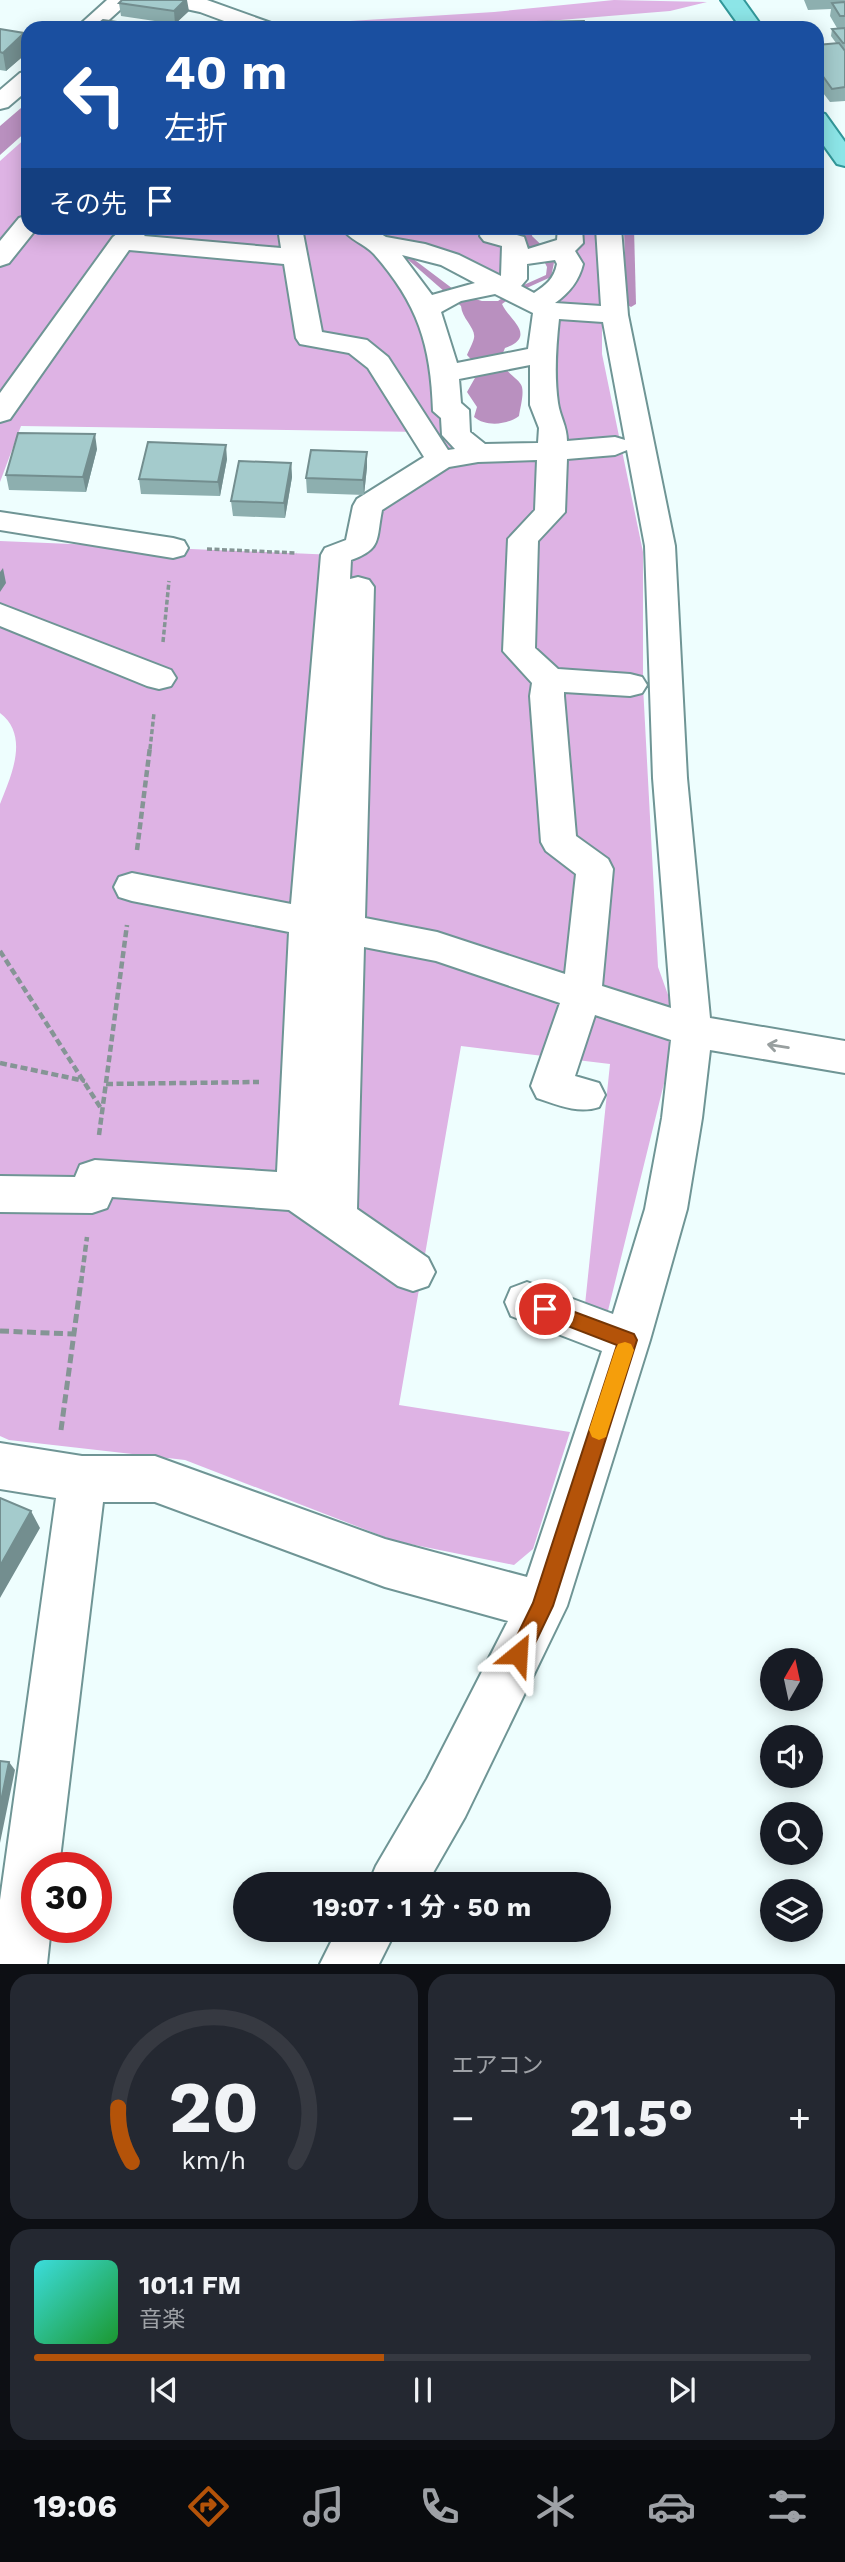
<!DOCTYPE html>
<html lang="ja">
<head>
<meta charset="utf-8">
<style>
  body { margin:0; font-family:"Work Sans","Noto Sans JP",sans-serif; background:#242831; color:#f1f3f6; height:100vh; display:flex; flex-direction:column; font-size:26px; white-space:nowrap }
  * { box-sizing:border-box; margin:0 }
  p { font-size:23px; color:#9ea1a6 }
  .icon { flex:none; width:38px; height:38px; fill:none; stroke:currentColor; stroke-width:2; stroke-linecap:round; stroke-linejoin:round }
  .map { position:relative; height:1964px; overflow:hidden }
  .drawer { display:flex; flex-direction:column; gap:10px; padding:10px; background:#0d0f14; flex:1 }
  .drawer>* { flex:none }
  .banner { position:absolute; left:21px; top:21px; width:803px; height:214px; border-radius:21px; box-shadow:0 4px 18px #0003; background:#1a4fa0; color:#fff; overflow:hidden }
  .needle { width:46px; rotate:9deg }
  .controls { position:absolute; left:760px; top:1648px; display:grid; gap:14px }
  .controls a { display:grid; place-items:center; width:63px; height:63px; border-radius:50%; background:#171b24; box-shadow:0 4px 18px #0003; font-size:35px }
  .speed { position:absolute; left:21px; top:1852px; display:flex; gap:14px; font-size:35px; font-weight:700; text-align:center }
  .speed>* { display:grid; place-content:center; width:91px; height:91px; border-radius:50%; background:#171b24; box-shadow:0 4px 18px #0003; line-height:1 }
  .speed .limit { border:10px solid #d22; background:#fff; color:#111 }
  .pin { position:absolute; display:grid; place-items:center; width:60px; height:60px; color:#fff; margin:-30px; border:4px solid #fff; border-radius:50%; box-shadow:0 2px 7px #0007 }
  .me { position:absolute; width:77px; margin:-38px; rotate:27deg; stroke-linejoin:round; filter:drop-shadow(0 0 5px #0008) }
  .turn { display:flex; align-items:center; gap:24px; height:147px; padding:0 28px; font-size:32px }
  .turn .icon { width:91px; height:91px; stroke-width:2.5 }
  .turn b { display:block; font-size:49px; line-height:60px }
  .then { display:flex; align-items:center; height:66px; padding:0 28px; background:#0003; gap:14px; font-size:26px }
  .big { font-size:52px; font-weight:700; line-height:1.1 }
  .drawer .tile { flex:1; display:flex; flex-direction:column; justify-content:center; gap:10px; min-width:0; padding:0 24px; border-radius:21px; background:#242831 }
  .drawer .dial { align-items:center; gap:0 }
  .dial svg { height:182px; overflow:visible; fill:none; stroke:#363941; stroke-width:7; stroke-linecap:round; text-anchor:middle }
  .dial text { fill:#f1f3f6; stroke:none }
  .song { display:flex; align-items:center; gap:21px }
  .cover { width:84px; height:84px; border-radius:10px; background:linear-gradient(135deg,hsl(180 70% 55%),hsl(130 70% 35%)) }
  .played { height:7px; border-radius:4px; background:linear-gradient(90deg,#b45309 45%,#363941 45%) }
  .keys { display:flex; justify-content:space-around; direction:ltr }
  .heat { display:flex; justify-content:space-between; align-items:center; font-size:38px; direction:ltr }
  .drawer .tiles { flex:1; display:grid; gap:10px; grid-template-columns:1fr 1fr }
  .tile:last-child { grid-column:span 2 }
  .trip { position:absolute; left:233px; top:1872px; width:378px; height:70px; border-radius:35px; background:#171b24; box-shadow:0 4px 18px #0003; font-weight:700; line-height:70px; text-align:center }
  .menu { display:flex; height:112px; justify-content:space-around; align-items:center; background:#090b0e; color:#9ea1a6 }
  .menu .icon { width:49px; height:49px }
  .menu .selected { color:#b45309 }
  .menu b { font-size:32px; color:#f1f3f6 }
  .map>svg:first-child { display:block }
  .forest { fill:#deb3e4 }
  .water { fill:#b990bf }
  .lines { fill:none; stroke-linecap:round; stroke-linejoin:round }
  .stream { fill:#b990bf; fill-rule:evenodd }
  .minor-casing { stroke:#6f9595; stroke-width:4 }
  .major-casing { stroke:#32989a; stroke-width:4 }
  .path-far2 { stroke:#859595; stroke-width:3.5; stroke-dasharray:5 2.5; stroke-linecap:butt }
  .path-far1 { stroke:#859595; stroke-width:4.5; stroke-dasharray:7 3.5; stroke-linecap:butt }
  .path { stroke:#859595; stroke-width:5; stroke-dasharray:9 4.5; stroke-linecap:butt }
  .minor { fill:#fff; fill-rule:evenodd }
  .major { fill:#8ce5e7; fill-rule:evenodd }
  .wall { fill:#8dafaf }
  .shaded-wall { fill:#738e8f }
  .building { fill:#a4cbcc; stroke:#738e8f; stroke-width:2 }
  .oneway { stroke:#989f9f }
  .route { fill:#b45309; stroke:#753606; stroke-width:2 }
  .slow { fill:#f59e0b }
</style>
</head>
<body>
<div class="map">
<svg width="845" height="1964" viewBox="0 0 845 1964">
  <rect width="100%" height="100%" fill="#eefefe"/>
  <path class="forest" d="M614,0L707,2L670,11L499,25V28H292L286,25L494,12Z
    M28,136V228H494V236L515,242L514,279L496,283L380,244L414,289L448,410L479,453L553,451L547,310L564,284L572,236L570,228H596L602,303V354L643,552V686L658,967L672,1006L669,1063L603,1331L583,1324L610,1064L461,1046L399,1405L570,1432L533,1549L514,1565L395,1541L185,1460L9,1440L0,1436V804C11,776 30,736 0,713V541L336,555L360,546L368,506L440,460L422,432L21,426L0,482V161Z"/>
  <path class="water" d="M28,102V130L0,155V126Z
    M508,228H533L532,236L555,258L551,277L520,291L502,304C509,320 538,336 505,348L500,360C505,373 520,379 522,387C524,395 520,408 519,416C507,425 486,427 474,417L477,407L467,392L480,369L467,355C469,350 473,343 474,338C476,328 462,319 461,306L406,258H412L461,295L482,301H498L517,288L546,275L547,267L542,257L528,246L526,239L509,230Z"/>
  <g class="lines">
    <path class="stream" d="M624,228H634L636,304L631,307L626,304Z"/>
    <g class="minor-casing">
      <path id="minor" d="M107,0H131L100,28H76Z
        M159,0H207L271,23L274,28H243L200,12L163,4Z
        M28,71V90L8,107L0,109V90L20,73Z
        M28,215V228H37L9,263L0,266V241L19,218Z
        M124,228H151L144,236L281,248L278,228H302L322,332L367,340L388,357L448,450L455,449L442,435L441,418L433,411C431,345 418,304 374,254C365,244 348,239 342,228H371L386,237L425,244L459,255L501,276L502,246L484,241L480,236L482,228H506V232L524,237L528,249L557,240L558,228H582L583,243L575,251L583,264C579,281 569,293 555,303L601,306L596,228H621L628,315L675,546L687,778L710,1018L845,1041V1073L710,1050L702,1118L687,1209L650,1340L567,1606L465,1817L426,1885H368L376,1866L427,1779L508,1621L385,1587L155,1502H103L59,1867H37V1927H51L47,1964H0V1900L56,1498L0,1489V1443L82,1456H155L385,1539L527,1577L602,1351L511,1316L505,1302L511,1288L527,1282L613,1314L645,1209L662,1118L671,1040L595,1015L575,1076L599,1083L605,1095L599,1107C578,1114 558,1105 537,1098L531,1086L560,1003L436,961L364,947L357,1209L428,1258L435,1272L428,1286L413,1291L398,1286L289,1210L112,1197L107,1208L92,1213L0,1212V1176L75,1177L80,1165L95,1160L277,1172L289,932L132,901L119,897L114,887L119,877L132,873L291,904L321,555L325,548L346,540L353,506L357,499L424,457L368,368L349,353L300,344L296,338L284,264L129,250L10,419L0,422V393L113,237ZM402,255L441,265L475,283L432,295ZM555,260L557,264C554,279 546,285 534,293L521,286L527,279V264ZM495,294L533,313L528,349L457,363L441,312L461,301ZM559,319L603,322L625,440L615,437L567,441C567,426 560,417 558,403C554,375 556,347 559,319ZM530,365V405L539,428L538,443L485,444L470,432L469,410L461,403L459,379ZM627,450L645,546L653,778L671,1008L602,986L613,869L608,859L576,836L564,696V692L630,696L642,693L647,685L642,677L630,674L558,669L535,648L538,541L565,512L567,459L615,455ZM537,460L535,510L508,539L503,651L532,683L530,696L541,842L546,851L576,874L565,974L437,932L365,918L374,587L369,580L358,577L350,579L351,560C382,549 376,540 382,510L449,467L478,462Z
        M0,512L173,538L184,541L188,548L184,555L173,558L0,530Z
        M0,604L171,670L176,678L171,686L159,689L147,686L0,626Z
        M337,1930H396L379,1964H320Z"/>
    </g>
    <g class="major-casing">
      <path id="major" d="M721,0H743L763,28H741Z
        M817,112L825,114L845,142V166L837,164L817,136Z"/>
    </g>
    <path class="path-far2" d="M207,549L297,553
      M163,642L169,581
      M150,749L154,713"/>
    <path class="path-far1" d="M137,850L150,747
      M0,951L102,1110
      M0,1063L85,1081
      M106,1084L259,1082
      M99,1135L127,925
      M81,1283L87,1237"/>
    <path class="path" d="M0,1331L74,1334
      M61,1430L81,1281"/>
    <use href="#minor" class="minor"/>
    <use href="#major" class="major"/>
  </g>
  <path class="wall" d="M804,0H845V101L830,102L817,85V45L836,43L831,36L832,29L837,28L830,16L831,9L808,10Z
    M119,3L189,11L175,24L121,16Z
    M0,29L28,52L6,71L0,70Z
    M97,449L86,492L9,490L6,475Z
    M367,452V467L364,495L307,493L306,478Z
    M227,459L220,496L141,494L139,479Z
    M291,463L292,477L285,518L233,516L231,501Z"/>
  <path class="shaded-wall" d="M185,0H187L189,11L175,24L174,11Z
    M24,33L28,52L6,71L3,53Z
    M95,434L97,449L86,492L83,477Z
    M226,445L227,459L220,496L218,482Z
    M367,452V467L364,495L363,480Z
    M291,463L292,477L285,518L284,503Z
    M3,568L6,583L0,592V572Z
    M31,1511L40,1528L0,1598V1566Z
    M9,1762L15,1770L0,1843V1806Z"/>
  <path class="building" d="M122,0H185L174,11L119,3Z
    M845,2V16H840L832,3Z
    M103,20L124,23L119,28H93Z
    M584,21L586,28H538L537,22Z
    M845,28V43H843L832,29Z
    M0,29L24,33L3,53L0,52Z
    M839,43L845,51V87L832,89L817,68V45Z
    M18,433L95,434L83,477L6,475Z
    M148,442L226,445L218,482L139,479Z
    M311,450L367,452L363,480L306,478Z
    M239,461L291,463L284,503L231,501Z
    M0,1498L31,1511L0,1566Z
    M0,1761L9,1762L0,1806Z"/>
  <defs><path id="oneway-shaft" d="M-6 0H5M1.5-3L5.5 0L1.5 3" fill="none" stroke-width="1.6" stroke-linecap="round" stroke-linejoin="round" transform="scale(1.75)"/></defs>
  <use class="oneway" href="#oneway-shaft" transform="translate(778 1046) rotate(-171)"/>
  <path class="route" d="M545,1301L634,1334L637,1340L553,1606L526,1662L518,1665L511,1662L508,1654L533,1603L617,1345L539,1315L536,1309L539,1303Z"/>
  <path class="slow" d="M625,1342L631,1344L634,1350L608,1430L606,1437L599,1440L592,1437L589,1430L615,1350L618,1344Z"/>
</svg>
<div class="controls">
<a><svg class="needle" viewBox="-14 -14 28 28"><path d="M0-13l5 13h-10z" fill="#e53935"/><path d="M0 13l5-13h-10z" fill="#9ea1a6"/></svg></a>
<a><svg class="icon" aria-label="sound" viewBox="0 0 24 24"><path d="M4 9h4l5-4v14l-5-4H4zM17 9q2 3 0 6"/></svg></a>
<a><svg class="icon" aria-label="search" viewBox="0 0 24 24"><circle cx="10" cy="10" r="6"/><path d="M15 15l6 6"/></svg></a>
<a><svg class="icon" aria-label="layers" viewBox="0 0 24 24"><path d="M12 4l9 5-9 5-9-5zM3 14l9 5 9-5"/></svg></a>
</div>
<div class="speed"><div class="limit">30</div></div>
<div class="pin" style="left:545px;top:1309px;background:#d93025"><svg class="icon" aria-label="arrive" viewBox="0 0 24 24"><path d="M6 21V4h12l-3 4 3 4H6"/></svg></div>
<svg class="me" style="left:518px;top:1654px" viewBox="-20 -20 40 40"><path d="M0-17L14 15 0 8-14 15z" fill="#b45309" stroke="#fff" stroke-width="4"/></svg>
<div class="trip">19:07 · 1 分 · 50 m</div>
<div class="banner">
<div class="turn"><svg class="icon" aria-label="left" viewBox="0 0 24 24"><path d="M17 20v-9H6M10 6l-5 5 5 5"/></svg><div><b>40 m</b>左折</div></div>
<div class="then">その先<svg class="icon" aria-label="arrive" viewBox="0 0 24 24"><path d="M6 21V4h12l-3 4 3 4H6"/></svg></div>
</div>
</div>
<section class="drawer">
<div class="tiles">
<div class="tile dial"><svg viewBox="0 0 100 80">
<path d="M14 69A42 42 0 1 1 86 69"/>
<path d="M14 69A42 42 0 0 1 8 45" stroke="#b45309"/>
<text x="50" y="56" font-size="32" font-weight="700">20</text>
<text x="50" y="72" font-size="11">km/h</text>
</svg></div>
<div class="tile"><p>エアコン</p>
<div class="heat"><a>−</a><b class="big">21.5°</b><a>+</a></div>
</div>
<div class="tile">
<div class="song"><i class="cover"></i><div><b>101.1 FM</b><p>音楽</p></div></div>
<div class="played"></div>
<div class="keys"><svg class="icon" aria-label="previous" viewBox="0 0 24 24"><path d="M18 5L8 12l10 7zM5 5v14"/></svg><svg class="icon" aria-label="pause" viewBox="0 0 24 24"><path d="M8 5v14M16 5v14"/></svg><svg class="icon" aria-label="next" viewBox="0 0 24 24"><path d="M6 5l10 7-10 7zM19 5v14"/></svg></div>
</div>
</div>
</section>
<nav class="menu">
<b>19:06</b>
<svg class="icon selected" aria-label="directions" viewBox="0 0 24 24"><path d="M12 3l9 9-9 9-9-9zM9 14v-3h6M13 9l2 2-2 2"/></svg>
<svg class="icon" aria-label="music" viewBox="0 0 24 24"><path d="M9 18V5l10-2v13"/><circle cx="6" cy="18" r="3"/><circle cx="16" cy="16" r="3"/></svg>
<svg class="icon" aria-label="phone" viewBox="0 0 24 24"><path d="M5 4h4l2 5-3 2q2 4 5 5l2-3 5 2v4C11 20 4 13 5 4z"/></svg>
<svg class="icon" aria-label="climate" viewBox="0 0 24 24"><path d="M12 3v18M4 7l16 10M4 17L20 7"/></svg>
<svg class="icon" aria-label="car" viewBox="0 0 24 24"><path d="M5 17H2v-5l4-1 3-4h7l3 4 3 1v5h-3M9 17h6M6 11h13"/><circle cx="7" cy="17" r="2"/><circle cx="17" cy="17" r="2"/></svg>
<svg class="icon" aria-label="filters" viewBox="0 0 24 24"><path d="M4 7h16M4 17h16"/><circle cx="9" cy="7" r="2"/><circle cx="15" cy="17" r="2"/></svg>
</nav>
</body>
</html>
